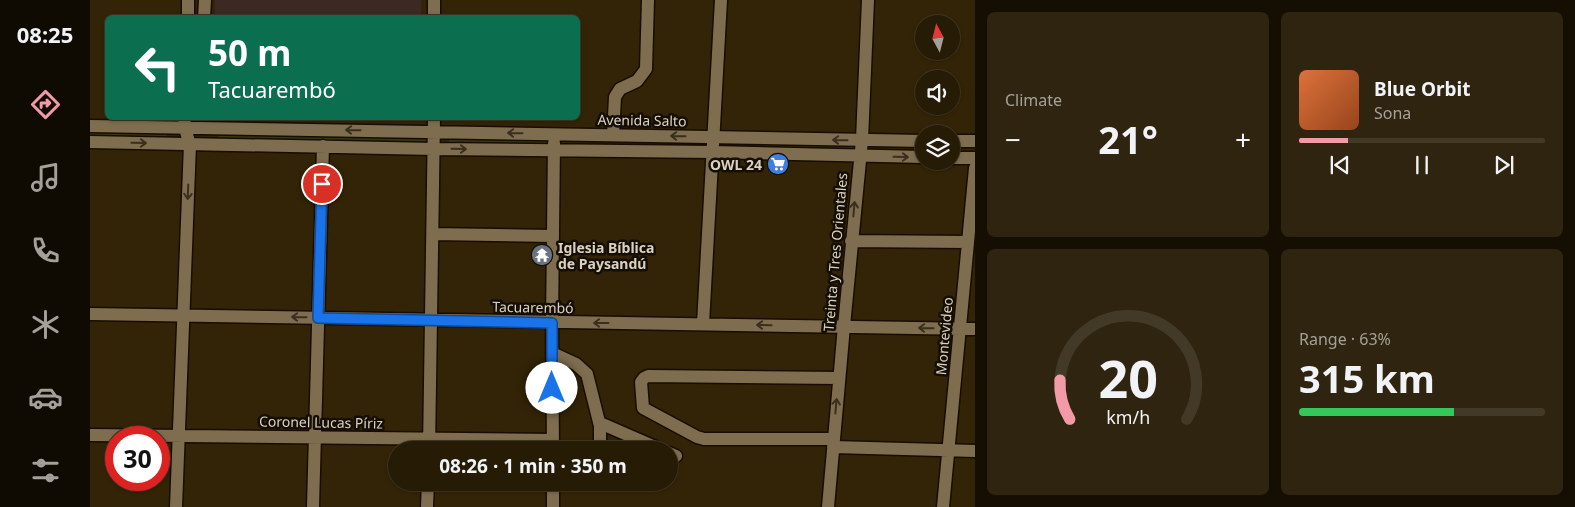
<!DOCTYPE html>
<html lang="en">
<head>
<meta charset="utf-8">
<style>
  body { margin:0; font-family:"Noto Sans",sans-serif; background:#2e240f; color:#f1f3f6; height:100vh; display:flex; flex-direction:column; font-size:19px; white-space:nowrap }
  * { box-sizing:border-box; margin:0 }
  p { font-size:16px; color:#a4a19a }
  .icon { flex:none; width:28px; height:28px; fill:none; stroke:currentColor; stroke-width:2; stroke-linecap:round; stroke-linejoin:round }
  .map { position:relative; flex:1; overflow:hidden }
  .sheet { display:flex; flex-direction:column; gap:12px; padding:12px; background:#150f03; width:600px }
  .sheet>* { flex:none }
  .guide { position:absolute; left:15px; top:15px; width:475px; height:105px; border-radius:8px; box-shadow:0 1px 4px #0004,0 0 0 1px #423927; background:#0b6e4f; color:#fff; overflow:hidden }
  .needle { width:32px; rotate:353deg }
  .buttons { position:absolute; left:825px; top:15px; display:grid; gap:10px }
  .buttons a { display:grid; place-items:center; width:45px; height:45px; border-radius:50%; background:#261b05; box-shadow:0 1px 4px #0004,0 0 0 1px #423927; font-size:25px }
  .speed { position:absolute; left:15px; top:426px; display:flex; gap:10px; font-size:25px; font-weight:700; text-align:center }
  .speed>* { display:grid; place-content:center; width:65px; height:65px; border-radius:50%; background:#261b05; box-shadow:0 1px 4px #0004,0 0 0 1px #423927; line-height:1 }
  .speed .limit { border:8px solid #d22; background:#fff; color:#111 }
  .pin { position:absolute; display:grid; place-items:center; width:42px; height:42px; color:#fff; margin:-21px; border:2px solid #fff; border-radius:50%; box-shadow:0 1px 5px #0007 }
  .me { position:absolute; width:55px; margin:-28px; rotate:0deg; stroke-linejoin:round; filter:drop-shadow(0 0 4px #0008) }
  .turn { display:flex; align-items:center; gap:18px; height:105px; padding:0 20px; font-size:22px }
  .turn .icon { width:65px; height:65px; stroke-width:2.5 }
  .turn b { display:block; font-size:35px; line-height:42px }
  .big { font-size:38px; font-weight:700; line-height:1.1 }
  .sheet .card { flex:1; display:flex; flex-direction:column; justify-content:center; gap:8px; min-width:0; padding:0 18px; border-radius:8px; background:#2e240f }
  .sheet .dial { align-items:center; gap:0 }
  .dial svg { height:130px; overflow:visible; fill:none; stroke:#423927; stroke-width:7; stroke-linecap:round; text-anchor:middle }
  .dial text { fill:#f1f3f6; stroke:none }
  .song { display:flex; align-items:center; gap:15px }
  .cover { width:60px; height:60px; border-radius:8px; background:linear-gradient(135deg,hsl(20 70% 55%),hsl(20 70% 35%)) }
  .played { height:5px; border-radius:2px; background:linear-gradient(90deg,#f39aa8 20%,#423927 20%) }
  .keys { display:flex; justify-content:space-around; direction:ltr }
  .heat { display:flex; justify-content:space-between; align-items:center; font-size:28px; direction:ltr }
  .charge { height:8px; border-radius:4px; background:linear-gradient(90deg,#34c759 63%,#423927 0) }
  .sheet .tiles { flex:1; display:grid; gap:12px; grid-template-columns:repeat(2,1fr) }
  .trip { position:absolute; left:298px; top:441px; width:290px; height:50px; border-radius:25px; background:#261b05; box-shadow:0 1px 4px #0004,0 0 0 1px #423927; font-weight:700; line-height:50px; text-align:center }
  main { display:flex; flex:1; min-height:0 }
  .dock { display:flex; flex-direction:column; width:90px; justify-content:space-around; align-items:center; background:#0f0b02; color:#a4a19a }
  .dock .icon { width:35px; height:35px }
  .dock .current { color:#f39aa8 }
  .dock b { font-size:22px; color:#f1f3f6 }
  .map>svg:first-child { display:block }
  .industrial { fill:#3c2924 }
  .green { fill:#333a10 }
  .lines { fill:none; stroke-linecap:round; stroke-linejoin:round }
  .minor-casing { stroke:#180d00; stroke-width:15 }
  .minor { stroke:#7e6d4f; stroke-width:12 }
  .oneway { stroke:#3a2f1e }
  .route-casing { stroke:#114b97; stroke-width:12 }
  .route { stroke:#1a73e8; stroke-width:9 }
  .labels { text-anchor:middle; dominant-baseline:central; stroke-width:5; stroke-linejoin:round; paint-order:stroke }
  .street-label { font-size:14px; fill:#dbd1c1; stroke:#150e04 }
  .poi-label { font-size:14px; font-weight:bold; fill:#dbd1c1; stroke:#150e04; text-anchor:end }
</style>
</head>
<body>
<main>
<nav class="dock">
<b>08:25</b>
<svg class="icon current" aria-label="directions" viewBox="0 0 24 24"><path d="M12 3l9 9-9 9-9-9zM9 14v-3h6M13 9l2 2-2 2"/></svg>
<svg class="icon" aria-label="music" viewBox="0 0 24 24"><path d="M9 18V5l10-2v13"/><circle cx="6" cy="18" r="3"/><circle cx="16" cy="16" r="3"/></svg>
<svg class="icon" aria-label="phone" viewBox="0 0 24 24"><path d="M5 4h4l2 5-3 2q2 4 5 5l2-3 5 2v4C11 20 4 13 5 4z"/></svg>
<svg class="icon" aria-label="climate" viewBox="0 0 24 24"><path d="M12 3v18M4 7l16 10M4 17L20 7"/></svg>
<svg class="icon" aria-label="car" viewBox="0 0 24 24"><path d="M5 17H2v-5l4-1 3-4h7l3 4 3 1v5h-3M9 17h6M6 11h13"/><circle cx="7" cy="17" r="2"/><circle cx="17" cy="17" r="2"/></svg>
<svg class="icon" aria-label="filters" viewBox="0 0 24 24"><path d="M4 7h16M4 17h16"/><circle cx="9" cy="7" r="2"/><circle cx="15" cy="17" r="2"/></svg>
</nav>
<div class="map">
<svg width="885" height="507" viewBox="0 0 885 507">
  <rect width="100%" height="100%" fill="#332407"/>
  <path class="industrial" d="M125,0H331V17H125Z"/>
  <path class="green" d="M0,130L75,132L77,136V137L0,139Z
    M130,134L334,136L337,138V142L334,144L129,138L128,136Z
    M359,139L459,140V144L362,145L359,142Z
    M630,141L764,143V150L630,148Z"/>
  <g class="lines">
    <g class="minor-casing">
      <path id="minor" d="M344,0V18
        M98,18V0
        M114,18L115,0
        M0,126L834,141
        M523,135L525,97L530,89L547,81L556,69L558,0
        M861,141H885
        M0,142L344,149L623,152L834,157
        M861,158H885
        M343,234L463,236
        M761,241L878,242
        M0,314L885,329
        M613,324L631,0
        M462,353L486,364L497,374L510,426V450
        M510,423L572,450
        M0,435L463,440
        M744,439H614L607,437L553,408L551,382L554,378L558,376L749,378
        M743,447L885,451
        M339,450L344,118
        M463,450L462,323L464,143
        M579,453L586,456
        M463,482V507
        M86,507L100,144L94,126L95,118
        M223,507L233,146
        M337,507L338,482
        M738,507L754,326L772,140L778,0
        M853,507L885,168"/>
    </g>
    <use href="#minor" class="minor"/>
  </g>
  <defs><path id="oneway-shaft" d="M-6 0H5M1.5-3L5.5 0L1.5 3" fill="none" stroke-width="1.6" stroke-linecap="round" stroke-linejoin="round" transform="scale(1.25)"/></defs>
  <g class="oneway">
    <use href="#oneway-shaft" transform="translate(263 130) rotate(-179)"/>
    <use href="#oneway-shaft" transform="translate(425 133) rotate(-179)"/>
    <use href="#oneway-shaft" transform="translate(588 136) rotate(-179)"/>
    <use href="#oneway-shaft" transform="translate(750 140) rotate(-179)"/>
    <use href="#oneway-shaft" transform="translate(49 143) rotate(1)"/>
    <use href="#oneway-shaft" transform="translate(369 149) rotate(1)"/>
    <use href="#oneway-shaft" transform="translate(811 157) rotate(1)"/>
    <use href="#oneway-shaft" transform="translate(98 192) rotate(92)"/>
    <use href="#oneway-shaft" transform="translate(764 209) rotate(-85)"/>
    <use href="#oneway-shaft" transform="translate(209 317) rotate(-179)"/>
    <use href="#oneway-shaft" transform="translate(511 323) rotate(-180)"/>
    <use href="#oneway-shaft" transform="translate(674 325) rotate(-179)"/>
    <use href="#oneway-shaft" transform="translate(836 328) rotate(-179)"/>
    <use href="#oneway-shaft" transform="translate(746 406) rotate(-85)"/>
  </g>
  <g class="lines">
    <g class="route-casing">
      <path id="route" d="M232,184L228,318L462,323V388"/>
    </g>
    <use href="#route" class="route"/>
  </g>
  <defs>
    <g id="supermarket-disc" transform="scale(1.125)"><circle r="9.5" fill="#3f7fe0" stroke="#150e04"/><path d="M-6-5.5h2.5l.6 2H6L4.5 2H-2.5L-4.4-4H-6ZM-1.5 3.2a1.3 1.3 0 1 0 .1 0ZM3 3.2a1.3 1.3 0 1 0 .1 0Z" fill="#fff"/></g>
    <g id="temple-disc" transform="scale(1.125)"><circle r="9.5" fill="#6b7280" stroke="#150e04"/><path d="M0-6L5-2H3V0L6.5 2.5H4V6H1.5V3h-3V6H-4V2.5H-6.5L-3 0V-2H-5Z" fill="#fff"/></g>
  </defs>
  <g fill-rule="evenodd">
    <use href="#supermarket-disc" x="688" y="164"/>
    <use href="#temple-disc" x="452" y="255"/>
  </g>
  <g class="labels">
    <g class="street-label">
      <text transform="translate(552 120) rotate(1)">Avenida Salto</text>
      <text transform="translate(745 252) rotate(-85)">Treinta y Tres Orientales</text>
      <text transform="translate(443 307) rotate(1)">Tacuarembó</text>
      <text transform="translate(854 336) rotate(-85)">Montevideo</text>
      <text transform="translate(231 422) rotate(1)">Coronel Lucas Píriz</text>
    </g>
    <g class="poi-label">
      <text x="672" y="164">OWL 24</text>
      <text x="468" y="247" text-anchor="start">Iglesia Bíblica<tspan x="468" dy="16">de Paysandú</tspan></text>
    </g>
  </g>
</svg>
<div class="buttons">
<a><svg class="needle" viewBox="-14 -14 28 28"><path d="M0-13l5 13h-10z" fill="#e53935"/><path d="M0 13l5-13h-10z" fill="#a4a19a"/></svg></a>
<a><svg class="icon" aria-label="sound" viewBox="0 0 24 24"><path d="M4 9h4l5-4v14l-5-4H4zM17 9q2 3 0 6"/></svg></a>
<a><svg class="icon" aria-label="layers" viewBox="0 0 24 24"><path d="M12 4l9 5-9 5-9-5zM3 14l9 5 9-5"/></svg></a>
</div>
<div class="speed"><div class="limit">30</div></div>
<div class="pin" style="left:232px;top:184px;background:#d93025"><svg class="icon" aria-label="arrive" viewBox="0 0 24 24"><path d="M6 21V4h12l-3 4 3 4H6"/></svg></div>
<svg class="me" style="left:462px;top:388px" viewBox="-20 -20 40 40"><circle r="19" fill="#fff"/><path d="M0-13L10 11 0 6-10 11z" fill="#1a73e8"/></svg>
<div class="trip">08:26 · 1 min · 350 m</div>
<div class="guide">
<div class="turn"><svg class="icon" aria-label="left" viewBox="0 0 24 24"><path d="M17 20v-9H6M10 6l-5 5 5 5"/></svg><div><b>50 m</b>Tacuarembó</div></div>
</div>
</div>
<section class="sheet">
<div class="tiles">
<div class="card"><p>Climate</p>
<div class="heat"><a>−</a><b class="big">21°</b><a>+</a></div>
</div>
<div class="card">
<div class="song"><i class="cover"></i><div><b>Blue Orbit</b><p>Sona</p></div></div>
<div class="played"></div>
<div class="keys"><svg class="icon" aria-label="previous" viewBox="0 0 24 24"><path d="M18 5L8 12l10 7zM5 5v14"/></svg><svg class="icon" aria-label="pause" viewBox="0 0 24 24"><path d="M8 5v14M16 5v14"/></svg><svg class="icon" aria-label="next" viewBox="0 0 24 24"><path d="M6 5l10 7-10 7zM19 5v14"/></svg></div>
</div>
<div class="card dial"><svg viewBox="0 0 100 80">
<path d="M14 69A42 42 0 1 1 86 69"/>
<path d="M14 69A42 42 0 0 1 8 45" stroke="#f39aa8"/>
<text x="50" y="56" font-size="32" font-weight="700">20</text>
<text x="50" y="72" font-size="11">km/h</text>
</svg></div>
<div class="card"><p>Range · 63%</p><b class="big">315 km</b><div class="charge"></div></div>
</div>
</section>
</main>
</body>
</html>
